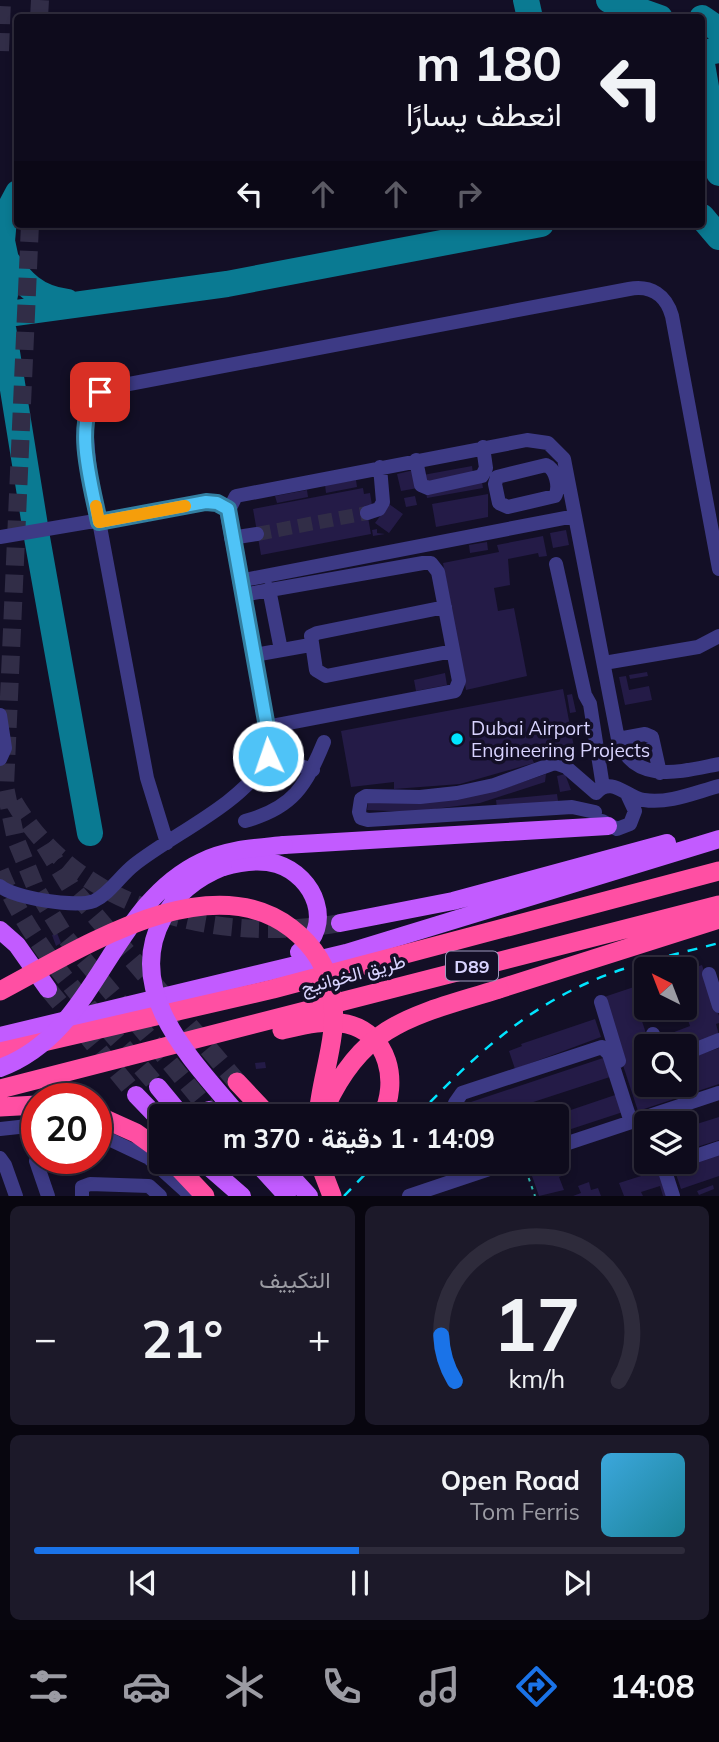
<!DOCTYPE html>
<html lang="ar">
<head>
<meta charset="utf-8">
<style>
  body { margin:0; font-family:Mulish,Vazirmatn,sans-serif; background:#1c1929; color:#f1f3f6; direction:rtl; height:100vh; display:flex; flex-direction:column; font-size:26px; white-space:nowrap }
  * { box-sizing:border-box; margin:0 }
  p { font-size:23px; color:#9b9ba3 }
  .icon { flex:none; width:38px; height:38px; fill:none; stroke:currentColor; stroke-width:2; stroke-linecap:round; stroke-linejoin:round }
  .map { position:relative; height:1196px; overflow:hidden; direction:ltr }
  .sheet { display:flex; flex-direction:column; gap:10px; padding:10px; background:#08060f; flex:1 }
  .sheet>* { flex:none }
  .hud { position:absolute; left:14px; top:14px; width:691px; height:214px; border-radius:7px; box-shadow:0 4px 10px #0003,0 0 0 2px #2e2b3b; direction:rtl; background:#0e0b1c; color:#f1f3f6; overflow:hidden }
  .needle { width:46px; rotate:318deg }
  .fabs { position:absolute; left:634px; top:957px; display:grid; gap:14px }
  .fabs a { display:grid; place-items:center; width:63px; height:63px; border-radius:7px; background:#0e0b1c; box-shadow:0 4px 10px #0003,0 0 0 2px #2e2b3b; font-size:35px }
  .speed { position:absolute; left:21px; top:1083px; display:flex; gap:14px; font-size:35px; font-weight:700; text-align:center }
  .speed>* { display:grid; place-content:center; width:91px; height:91px; border-radius:50%; background:#0e0b1c; box-shadow:0 4px 10px #0003,0 0 0 2px #2e2b3b; line-height:1 }
  .speed .limit { border:10px solid #d22; background:#fff; color:#111 }
  .pin { position:absolute; display:grid; place-items:center; width:60px; height:60px; color:#fff; margin:-30px; border-radius:14px; box-shadow:0 4px 10px #0006 }
  .me { position:absolute; width:77px; margin:-38px; rotate:357deg; stroke-linejoin:round; filter:drop-shadow(0 0 5px #0008) }
  .turn { display:flex; align-items:center; gap:24px; height:147px; padding:0 28px; font-size:32px }
  .turn .icon { width:91px; height:91px; stroke-width:2.5 }
  .turn b { display:block; font-size:49px; line-height:60px }
  .lanes { display:flex; align-items:center; height:66px; padding:0 28px; background:#0003; justify-content:center; gap:35px; direction:ltr }
  .lanes .off { opacity:.35 }
  .big { font-size:52px; font-weight:700; line-height:1.1 }
  .sheet .tile { flex:1; display:flex; flex-direction:column; justify-content:center; gap:10px; min-width:0; padding:0 24px; border-radius:10px; background:#1c1929 }
  .sheet .dial { align-items:center; gap:0 }
  .dial svg { height:182px; overflow:visible; fill:none; stroke:#2e2b3b; stroke-width:7; stroke-linecap:round; text-anchor:middle }
  .dial text { fill:#f1f3f6; stroke:none }
  .song { display:flex; align-items:center; gap:21px }
  .cover { width:84px; height:84px; border-radius:10px; background:linear-gradient(135deg,hsl(200 70% 55%),hsl(190 70% 35%)) }
  .played { height:7px; border-radius:4px; background:linear-gradient(90deg,#1a73e8 50%,#2e2b3b 50%) }
  .keys { display:flex; justify-content:space-around; direction:ltr }
  .heat { display:flex; justify-content:space-between; align-items:center; font-size:38px; direction:ltr }
  .sheet .tiles { flex:1; display:grid; gap:10px; grid-template-columns:1fr 1fr }
  .tile:last-child { grid-column:span 2 }
  .trip { position:absolute; left:149px; top:1104px; width:420px; height:70px; border-radius:7px; background:#0e0b1c; box-shadow:0 4px 10px #0003,0 0 0 2px #2e2b3b; font-weight:700; line-height:70px; text-align:center; direction:rtl }
  .tabs { display:flex; height:112px; justify-content:space-around; align-items:center; background:#06040b; color:#9b9ba3 }
  .tabs .icon { width:49px; height:49px }
  .tabs .on { color:#1a73e8 }
  .tabs b { font-size:32px; color:#f1f3f6 }
  .map>svg:first-child { display:block }
  .lines { fill:none; stroke-linecap:round; stroke-linejoin:round }
  .taxiway { stroke:#0a7a92; stroke-width:26 }
  .building { fill:#241b47 }
  .minor-tunnel { stroke:#312d47; stroke-width:14; stroke-dasharray:14 7; stroke-linecap:butt }
  .major-tunnel { stroke:#312d47; stroke-width:18; stroke-dasharray:18 9; stroke-linecap:butt }
  .highway-tunnel { stroke:#312d47; stroke-width:19; stroke-dasharray:19 10; stroke-linecap:butt }
  .path { stroke:#2fb8b0; stroke-width:2; stroke-dasharray:3.5 5; stroke-linecap:butt }
  .minor { stroke:#3d3a85; stroke-width:14 }
  .major { stroke:#c25bff; stroke-width:18 }
  .highway { stroke:#ff4fa3; stroke-width:19 }
  .rail { stroke:#00e5ff; stroke-width:2.5; stroke-dasharray:10 9; stroke-linecap:butt }
  .major-bridge { stroke:#c25bff; stroke-width:18 }
  .highway-bridge { stroke:#ff4fa3; stroke-width:19 }
  .route-casing { stroke:#337fa1; stroke-width:18 }
  .route { stroke:#4fc3f7; stroke-width:12 }
  .slow { stroke:#f59e0b; stroke-width:12 }
  .poi-dot { fill:#00e5ff; stroke:#130f26; stroke-width:2.5 }
  .labels { text-anchor:middle; dominant-baseline:central; stroke-width:7; stroke-linejoin:round; paint-order:stroke }
  .shield { fill:#130f26; stroke:#9e99be; stroke-width:2 }
  .shield-label { font-size:18px; font-weight:bold; fill:#d9d4ff }
  .poi-label { font-size:19px; fill:#d9d4ff; stroke:#130f26; text-anchor:start }
  .street-label { font-size:19px; fill:#d9d4ff; stroke:#130f26 }
</style>
</head>
<body>
<div class="map">
<svg width="719" height="1196" viewBox="0 0 719 1196">
  <rect width="100%" height="100%" fill="#130f26"/>
  <g class="lines">
    <path class="taxiway" d="M526,0L530,18
      M609,0L660,18
      M702,18L719,30
      M702,53L719,50
      M702,64L714,133L702,152
      M714,133L719,173
      M18,193L4,219L2,241L9,274L1,315L36,532L90,833
      M702,217L719,237
      M5,258C21,282 36,298 67,302
      M0,315L227,284L541,224"/>
  </g>
  <path class="building" d="M472,466L473,473L424,482L423,475Z
    M414,470L418,488L401,491L397,474Z
    M356,480L357,487L326,493L325,485Z
    M482,482L483,488L427,498L426,492Z
    M363,488L364,494L370,493L372,505L366,506L371,534L261,555L253,509Z
    M307,490L308,497L277,503L275,496Z
    M488,494V517L436,527L432,504Z
    M415,496L417,505L406,507L404,498Z
    M389,504L403,514L389,533L375,523Z
    M377,529V533L385,534L373,536L372,530Z
    M566,530L569,545L553,548L550,533Z
    M543,536L547,556L539,557L538,553L508,559L510,585L494,588L498,611L514,608L527,676L466,690L443,563L499,552L497,545Z
    M487,542L488,550L470,553L469,545Z
    M647,672L648,676L630,679L629,675Z
    M445,673L447,685L416,691L414,680Z
    M626,676L629,690L649,686L652,700L625,705L619,677Z
    M563,689L574,747L531,756L534,763L460,784L394,789V782L351,787L341,731Z
    M572,694L576,712L570,713L567,695Z
    M546,774L545,782L480,803L412,812L367,810L368,802L508,787Z
    M565,774L571,790L560,792L557,776Z
    M557,794L558,801L497,808L496,800Z
    M57,933L61,943L56,946L52,935Z
    M702,965L719,1016V1023L716,1024L719,1035L683,1046H673L669,1034L690,1026L684,1008V971Z
    M646,983V1008H678L642,1021L650,1046H646V1085H684V1060L719,1048V1084L638,1111L601,998Z
    M595,1019L601,1037L515,1069L509,1051L522,1046L521,1044Z
    M606,1057L613,1076L490,1116H462L459,1106Z
    M265,1062L266,1068L256,1069L255,1063Z
    M618,1094L623,1112L556,1134V1115Z
    M719,1117V1140L684,1151V1128Z
    M719,1153V1176L681,1189L674,1168Z
    M426,1162H467L468,1164L430,1174Z
    M564,1165L567,1174L559,1177L564,1190L539,1196L532,1176Z
    M655,1165L657,1170L660,1169L669,1196H663L660,1186L641,1192L643,1196H624L619,1183L641,1176L639,1171Z
    M589,1182L591,1190L598,1188L601,1196H573L581,1193L578,1186Z
    M713,1185L714,1189L699,1195L697,1191Z"/>
  <g class="lines">
    <path class="minor-tunnel" d="M257,534L367,513"/>
    <path class="major-tunnel" d="M39,18L40,0
      M0,51L2,0
      M30,224L5,787L16,840L37,891L66,938L209,1110
      M14,802C79,912 221,944 340,923
      M0,871C34,955 101,1019 158,1087
      M48,989L136,1095"/>
    <path class="highway-tunnel" d="M45,845L70,886L237,1082"/>
    <path class="path" d="M523,1162L535,1196"/>
    <path class="minor" d="M416,460L421,485L428,488L482,476L486,468L483,447
      M546,465C556,469 560,487 555,496L508,507L499,503L495,484L497,477Z
      M367,513L379,509L383,502L380,467
      M0,537L206,502L217,503L227,509
      M231,538L257,534
      M556,564L585,695L590,704L603,787
      M239,581L575,516
      M269,589L281,650
      M242,595L423,563H431L438,572L459,681L455,691L267,727
      M445,607L317,633L311,636L316,670L326,676L453,651
      M254,655L310,645
      M604,663L698,647L719,636
      M0,715L5,748L0,759
      M618,739L645,734L652,737L660,773
      M268,756L313,770
      M596,793C612,775 627,798 644,800C669,804 696,792 719,786
      M595,812L572,807L368,820L361,818L359,812L361,799L366,796L420,797L457,793L494,785L555,763L566,767L596,793
      M245,821C293,808 306,786 324,742
      M602,821L617,829L630,824L635,811L628,796
      M167,843L147,778L90,473L85,414L94,398L108,388L629,289C651,285 666,295 672,316L719,569
      M0,886C14,898 76,908 94,901C109,894 120,876 134,865C173,834 238,806 265,763L269,734L227,514L236,496L527,440L548,443L564,459L618,739C634,786 683,771 719,764
      M709,974L719,1006
      M601,1002L619,1061
      M653,1034L657,1046
      M684,1054L719,1040
      M459,1116L455,1103L462,1093L602,1047L609,1054L631,1122
      M0,1129L37,1125
      M96,1133L149,1158L191,1196
      M556,1147L719,1093
      M0,1158L5,1165L16,1196
      M684,1160L719,1148
      M36,1161L48,1196
      M662,1162L673,1196
      M82,1196V1187L90,1184L149,1186L160,1196
      M409,1196L510,1162"/>
    <path class="major" d="M284,845L608,826
      M223,867C240,862 260,859 277,864C315,876 335,926 299,952
      M340,923L453,901L667,843
      M0,930L17,945L48,989
      M0,1036L346,953L719,839
      M158,1087L182,1116
      M136,1095L161,1121
      M209,1110L215,1116
      M203,1162L242,1196
      M256,1162L287,1196
      M278,1162L309,1196"/>
    <path class="highway" d="M499,989L719,919
      M282,1030C303,1025 325,1019 347,1024C389,1034 399,1082 382,1116
      M0,1052L273,989L719,871
      M237,1082L269,1116
      M0,1089L719,905
      M0,1107L37,1105
      M96,1115L136,1133L161,1151
      M173,1162L205,1196
      M319,1162L332,1196"/>
    <path class="rail" d="M417,1116C466,1064 518,1014 585,984C628,964 674,955 719,943
      M344,1196L377,1162"/>
    <path class="major-bridge" d="M223,867C198,877 176,894 163,918C122,993 195,1063 239,1116
      M0,1068C98,1032 109,906 201,862C227,849 256,848 284,845"/>
    <path class="highway-bridge" d="M0,991C78,950 208,864 291,928C313,945 328,968 332,995C339,1036 321,1076 318,1116
      M326,1106C365,1021 417,1015 499,989"/>
  </g>
  <g class="lines">
    <g class="route-casing">
      <path id="route" d="M100,392C71,418 92,486 99,522L206,502L217,503L228,509L267,727L268,756"/>
    </g>
    <use href="#route" class="route"/>
    <path class="slow" d="M96,506L99,522L185,506"/>
  </g>
  <circle class="poi-dot" cx="457" cy="739" r="7"/>
  <g class="labels">
    <rect class="shield" x="446" y="951.5" width="52" height="29" rx="5"/>
    <g class="shield-label">
      <text x="472" y="966">D89</text>
    </g>
    <g class="poi-label">
      <text x="471" y="728">Dubai Airport<tspan x="471" dy="22">Engineering Projects</tspan></text>
    </g>
    <g class="street-label">
      <text transform="translate(353 974) rotate(-15)">طريق الخوانيج</text>
    </g>
  </g>
</svg>
<div class="fabs">
<a><svg class="needle" viewBox="-14 -14 28 28"><path d="M0-13l5 13h-10z" fill="#e53935"/><path d="M0 13l5-13h-10z" fill="#9b9ba3"/></svg></a>
<a><svg class="icon" aria-label="search" viewBox="0 0 24 24"><circle cx="10" cy="10" r="6"/><path d="M15 15l6 6"/></svg></a>
<a><svg class="icon" aria-label="layers" viewBox="0 0 24 24"><path d="M12 4l9 5-9 5-9-5zM3 14l9 5 9-5"/></svg></a>
</div>
<div class="speed"><div class="limit">20</div></div>
<div class="pin" style="left:100px;top:392px;background:#d93025"><svg class="icon" aria-label="arrive" viewBox="0 0 24 24"><path d="M6 21V4h12l-3 4 3 4H6"/></svg></div>
<svg class="me" style="left:268px;top:756px" viewBox="-20 -20 40 40"><circle r="17" fill="#4fc3f7" stroke="#fff" stroke-width="3"/><path d="M0-11L8 9 0 5-8 9z" fill="#fff"/></svg>
<div class="trip">14:09 · 1 دقيقة · 370 m</div>
<div class="hud">
<div class="turn"><svg class="icon" aria-label="left" viewBox="0 0 24 24"><path d="M17 20v-9H6M10 6l-5 5 5 5"/></svg><div><b>180 m</b>انعطف يسارًا</div></div>
<div class="lanes"><svg class="icon" aria-label="left" viewBox="0 0 24 24"><path d="M17 20v-9H6M10 6l-5 5 5 5"/></svg><svg class="icon off" aria-label="ahead" viewBox="0 0 24 24"><path d="M12 20V5M6 11l6-6 6 6"/></svg><svg class="icon off" aria-label="ahead" viewBox="0 0 24 24"><path d="M12 20V5M6 11l6-6 6 6"/></svg><svg class="icon off" aria-label="right" viewBox="0 0 24 24"><path d="M7 20v-9h11M14 6l5 5-5 5"/></svg></div>
</div>
</div>
<section class="sheet">
<div class="tiles">
<div class="tile dial"><svg viewBox="0 0 100 80">
<path d="M14 69A42 42 0 1 1 86 69"/>
<path d="M14 69A42 42 0 0 1 8 49" stroke="#1a73e8"/>
<text x="50" y="56" font-size="32" font-weight="700">17</text>
<text x="50" y="72" font-size="11">km/h</text>
</svg></div>
<div class="tile"><p>التكييف</p>
<div class="heat"><a>−</a><b class="big">21°</b><a>+</a></div>
</div>
<div class="tile">
<div class="song"><i class="cover"></i><div><b>Open Road</b><p>Tom Ferris</p></div></div>
<div class="played"></div>
<div class="keys"><svg class="icon" aria-label="previous" viewBox="0 0 24 24"><path d="M18 5L8 12l10 7zM5 5v14"/></svg><svg class="icon" aria-label="pause" viewBox="0 0 24 24"><path d="M8 5v14M16 5v14"/></svg><svg class="icon" aria-label="next" viewBox="0 0 24 24"><path d="M6 5l10 7-10 7zM19 5v14"/></svg></div>
</div>
</div>
</section>
<nav class="tabs">
<b>14:08</b>
<svg class="icon on" aria-label="directions" viewBox="0 0 24 24"><path d="M12 3l9 9-9 9-9-9zM9 14v-3h6M13 9l2 2-2 2"/></svg>
<svg class="icon" aria-label="music" viewBox="0 0 24 24"><path d="M9 18V5l10-2v13"/><circle cx="6" cy="18" r="3"/><circle cx="16" cy="16" r="3"/></svg>
<svg class="icon" aria-label="phone" viewBox="0 0 24 24"><path d="M5 4h4l2 5-3 2q2 4 5 5l2-3 5 2v4C11 20 4 13 5 4z"/></svg>
<svg class="icon" aria-label="climate" viewBox="0 0 24 24"><path d="M12 3v18M4 7l16 10M4 17L20 7"/></svg>
<svg class="icon" aria-label="car" viewBox="0 0 24 24"><path d="M5 17H2v-5l4-1 3-4h7l3 4 3 1v5h-3M9 17h6M6 11h13"/><circle cx="7" cy="17" r="2"/><circle cx="17" cy="17" r="2"/></svg>
<svg class="icon" aria-label="filters" viewBox="0 0 24 24"><path d="M4 7h16M4 17h16"/><circle cx="9" cy="7" r="2"/><circle cx="15" cy="17" r="2"/></svg>
</nav>
</body>
</html>
